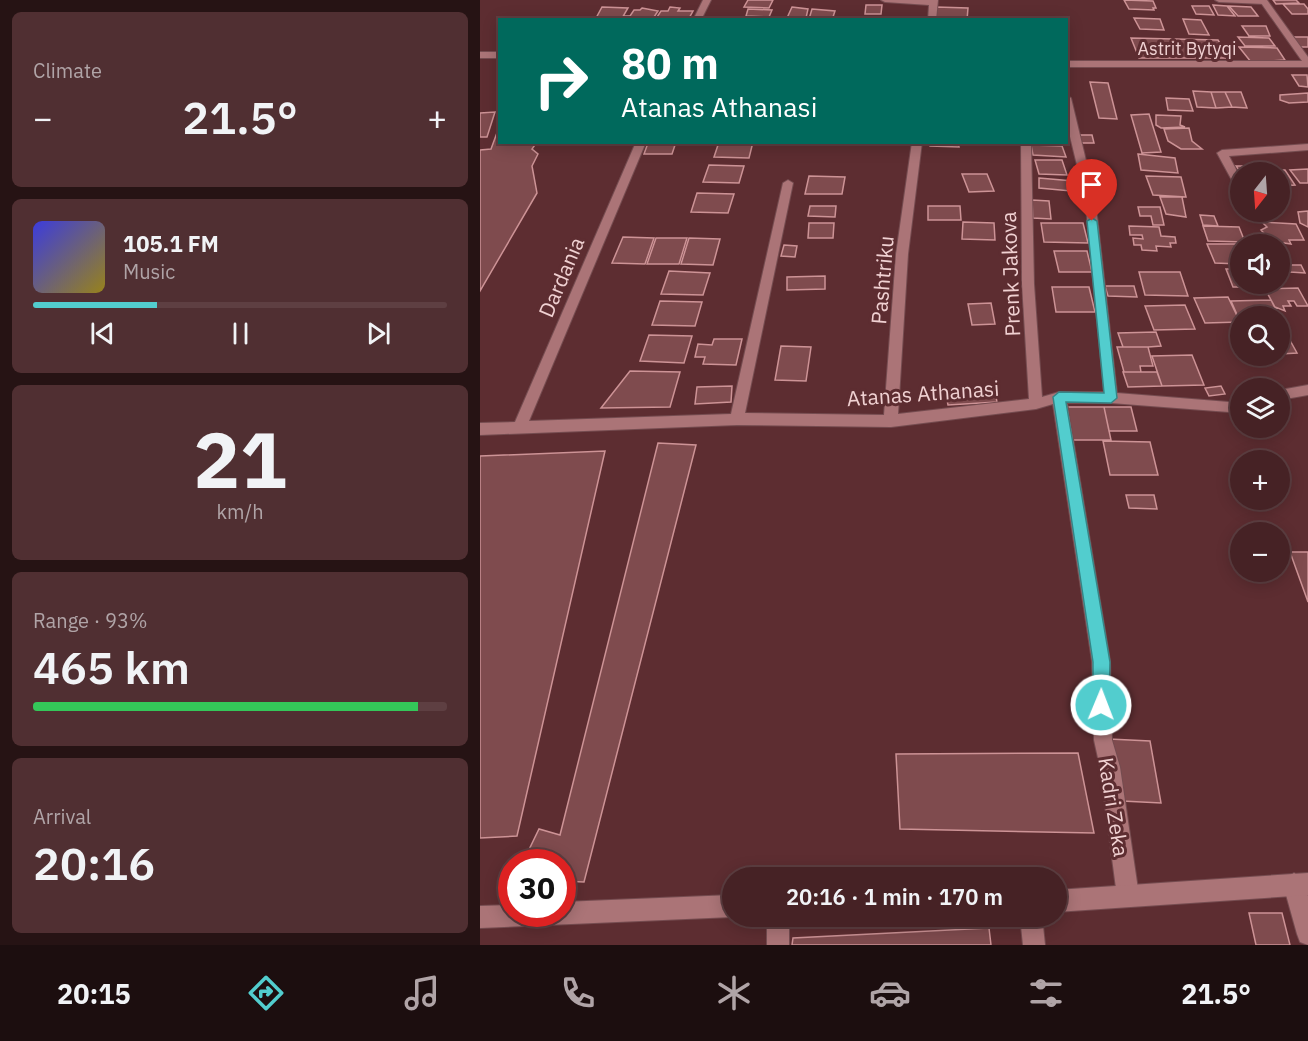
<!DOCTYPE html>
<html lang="en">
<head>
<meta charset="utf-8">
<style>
  body { margin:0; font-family:"IBM Plex Sans",sans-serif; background:#502f32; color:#f1f3f6; height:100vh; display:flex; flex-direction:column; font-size:22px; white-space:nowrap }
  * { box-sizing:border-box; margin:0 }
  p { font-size:20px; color:#b0a4a7 }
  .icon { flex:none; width:33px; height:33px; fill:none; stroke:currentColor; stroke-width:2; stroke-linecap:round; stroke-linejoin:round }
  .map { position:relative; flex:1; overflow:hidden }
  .details { display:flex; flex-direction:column; gap:12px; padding:12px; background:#261314; width:480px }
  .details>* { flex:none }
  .hud { position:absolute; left:18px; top:18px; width:570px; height:126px; border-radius:0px; box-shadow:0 3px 15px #0003,0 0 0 2px #5e3f42; background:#00695c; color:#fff; overflow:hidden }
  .needle { width:39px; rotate:197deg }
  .fabs { position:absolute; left:750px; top:162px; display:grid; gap:12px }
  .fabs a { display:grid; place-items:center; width:60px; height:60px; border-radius:50%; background:#462225; box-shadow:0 3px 15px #0003,0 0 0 2px #5e3f42; font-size:30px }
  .speed { position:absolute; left:18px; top:849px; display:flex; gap:12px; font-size:30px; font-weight:700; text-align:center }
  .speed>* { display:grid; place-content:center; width:78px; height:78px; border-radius:50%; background:#462225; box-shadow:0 3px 15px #0003,0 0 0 2px #5e3f42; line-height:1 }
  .speed .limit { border:9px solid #d22; background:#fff; color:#111 }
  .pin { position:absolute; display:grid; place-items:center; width:51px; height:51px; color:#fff; margin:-62px -26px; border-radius:50% 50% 50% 0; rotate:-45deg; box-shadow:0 0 6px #0007 }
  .pin .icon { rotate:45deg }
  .me { position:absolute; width:66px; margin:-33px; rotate:1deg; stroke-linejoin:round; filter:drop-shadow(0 0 4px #0008) }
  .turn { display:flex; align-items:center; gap:21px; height:126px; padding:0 24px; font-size:27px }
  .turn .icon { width:78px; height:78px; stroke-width:2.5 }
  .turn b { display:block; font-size:42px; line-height:51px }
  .big { font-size:45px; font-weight:600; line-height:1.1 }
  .details .tile { flex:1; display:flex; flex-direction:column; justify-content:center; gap:9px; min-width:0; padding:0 21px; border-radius:9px; background:#502f32 }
  .details .dial { align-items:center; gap:0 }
  .dial b { font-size:78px; line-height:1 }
  .song { display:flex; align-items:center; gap:18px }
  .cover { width:72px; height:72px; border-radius:9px; background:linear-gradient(135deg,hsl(240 70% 55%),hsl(50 70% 35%)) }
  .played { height:6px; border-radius:3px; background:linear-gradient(90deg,#52cdce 30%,#5e3f42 30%) }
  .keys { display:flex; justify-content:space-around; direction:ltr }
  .heat { display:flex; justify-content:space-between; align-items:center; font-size:33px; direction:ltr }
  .charge { height:9px; border-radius:4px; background:linear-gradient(90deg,#34c759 93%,#5e3f42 0) }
  .trip { position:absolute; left:242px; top:867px; width:345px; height:60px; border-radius:30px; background:#462225; box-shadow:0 3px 15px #0003,0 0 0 2px #5e3f42; font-weight:600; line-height:60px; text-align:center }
  .dock { display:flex; height:96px; justify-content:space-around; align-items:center; background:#1c0e0f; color:#b0a4a7 }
  .dock .icon { width:42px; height:42px }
  .dock .selected { color:#52cdce }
  .dock b { font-size:27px; color:#f1f3f6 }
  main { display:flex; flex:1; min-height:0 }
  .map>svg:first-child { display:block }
  .building { fill:#7f4b4e; stroke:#cd9396; stroke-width:1.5 }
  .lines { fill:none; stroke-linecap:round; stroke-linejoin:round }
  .street-casing { stroke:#754c50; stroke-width:2 }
  .secondary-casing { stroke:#754c50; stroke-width:2 }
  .street { fill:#ab7477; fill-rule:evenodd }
  .secondary { fill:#ab7477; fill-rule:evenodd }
  .route { fill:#52cdce; stroke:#358586; stroke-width:1.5 }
  .labels { text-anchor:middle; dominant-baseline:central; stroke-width:6; stroke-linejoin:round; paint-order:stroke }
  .far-street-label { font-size:18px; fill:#f0d1d2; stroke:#5d2d31 }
  .street-label { font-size:21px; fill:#f0d1d2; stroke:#5d2d31 }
</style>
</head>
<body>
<main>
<section class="details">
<div class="tile"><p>Climate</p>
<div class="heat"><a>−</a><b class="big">21.5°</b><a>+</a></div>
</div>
<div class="tile">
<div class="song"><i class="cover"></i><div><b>105.1 FM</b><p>Music</p></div></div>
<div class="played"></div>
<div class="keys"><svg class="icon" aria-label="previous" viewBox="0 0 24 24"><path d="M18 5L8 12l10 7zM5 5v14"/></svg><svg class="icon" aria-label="pause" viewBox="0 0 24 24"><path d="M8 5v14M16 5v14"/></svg><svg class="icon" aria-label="next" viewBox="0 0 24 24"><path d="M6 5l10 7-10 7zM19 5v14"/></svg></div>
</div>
<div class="tile dial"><b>21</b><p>km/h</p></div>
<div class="tile"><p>Range · 93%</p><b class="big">465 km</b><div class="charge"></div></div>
<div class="tile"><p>Arrival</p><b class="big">20:16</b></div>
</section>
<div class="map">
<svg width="828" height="945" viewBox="0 0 828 945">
  <rect width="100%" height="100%" fill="#5d2d31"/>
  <path class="building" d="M268,0H293L289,8L264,7Z
    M644,0L673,1L676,8H673L674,10L649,9Z
    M793,0H816L819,3L796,4Z
    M803,4H824L828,9V14H812Z
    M386,5H402L401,14H385Z
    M733,5L747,6L755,16L738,15Z
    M712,6H729L734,15L716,14Z
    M749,6L771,7L778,16H758Z
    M122,7L148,8L141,20H115Z
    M190,7L200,8L198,11H213L208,20H175L181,11H188Z
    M312,7L328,9L326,18H307Z
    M456,7L488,8L487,20H455Z
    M162,8L178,11L172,20H142L144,16H150L154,10H160Z
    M268,9L292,10L289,17L266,16Z
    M332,9L355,11L352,20L329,19Z
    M654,18L680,19L684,30L660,29Z
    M703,19L721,20L729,35L709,34Z
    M762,26H786L790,36H769Z
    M758,37L789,38L795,46H765Z
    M811,37H828V47H819Z
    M651,38L738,40L749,58H659Z
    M759,47L797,48L805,60L771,62Z
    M812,75H827L828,87L819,86Z
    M610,82L628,83L637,119L619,118Z
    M713,91L731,92L736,108L717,107Z
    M731,92H745L752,107L736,108Z
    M745,92H761L767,108L752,107Z
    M828,93V102L809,103L800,100V95Z
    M686,98L709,99L713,111L688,110Z
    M15,112L7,137H0V113Z
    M669,114L681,152L662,153L651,115Z
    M676,115L701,116L700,125L705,127L681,128L676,125Z
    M709,128L712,141L722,149H701L688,141L684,129Z
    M18,130H20V142H57L52,149L58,154L52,166L57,193L0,291V150L11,149Z
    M598,135H612L614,143H600Z
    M196,142L192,154H164L168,143Z
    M239,142H273L269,158L234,157Z
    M449,142H478L479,147L450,146Z
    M551,145L582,146L586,157L553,155Z
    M658,154L695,158L698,173L661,170Z
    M555,160H582L587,175L559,174Z
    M229,165L264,166L259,183L223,182Z
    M756,166H778L782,172H760V181L754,170H759Z
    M828,169V183H820L810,170Z
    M788,170H805L815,185L800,186V172H790Z
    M482,174H507L514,191L489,192Z
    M329,176L365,177L362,194H325Z
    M666,176L701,177L706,197L673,195Z
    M559,178L593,181L591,191L559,188Z
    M217,193L254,194L248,213L211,212Z
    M680,197H702L706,217L686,214Z
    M552,200L569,201L571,219L553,218Z
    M330,206H356L355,217L328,216Z
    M448,206H480L481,220H448Z
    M658,207H680L684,225H673L671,216H660Z
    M828,211V227L820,223L818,212Z
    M720,215L734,216L738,226L723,225Z
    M483,222L514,223L515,240L482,239Z
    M782,222L816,224L824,240H809L811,244L791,241L781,230L787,227Z
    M329,223H354L353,238H328Z
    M561,223H603L608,243L564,242Z
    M649,226L679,227L681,236L695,237L696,243H690L691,247L676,246L677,251L662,250L661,245H654L653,238L663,239L662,235H650Z
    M723,226L759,227L765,242L728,241Z
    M143,237L174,238L165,264L132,263Z
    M176,238H207L199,264H167Z
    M209,238L240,239L233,265L201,264Z
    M727,244H767H760V264L735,263Z
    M304,245L317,246L315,257L301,256Z
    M574,251H607L612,272H579Z
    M807,265H821L825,273L810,272Z
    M746,269H760V284H789L791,287H753Z
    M189,271L230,273L223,295L181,294Z
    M659,272H700L708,296L665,295Z
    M345,276V289L307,290V277Z
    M625,286H654L657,297L628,296Z
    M572,287H609L615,312H576Z
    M818,288L828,306H817L814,301H808L811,306H803L805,311L795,307L785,289Z
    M748,297L760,322L725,323L714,298Z
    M791,300L799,316H760L759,319L751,301Z
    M180,301L222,302L215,326L172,325Z
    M511,303L515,324L492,325L488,304Z
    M705,305L715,329L674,330L665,306Z
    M800,324H801L817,353L800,354Z
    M676,332L681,346L668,347H643L638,333Z
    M169,335L212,336L204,363L160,361Z
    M234,339H262L256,365L223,364L225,357H215L218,344L232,345Z
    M301,346L331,347L326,381L295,380Z
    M637,347H668L673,366H660L661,372H644Z
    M712,355L724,385L682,386L672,356Z
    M150,371L200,372L190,407L121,408Z
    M643,372H677L682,386L648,387Z
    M252,386L251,402L215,404L217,387Z
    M741,386L745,394L729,396L725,388Z
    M515,392L517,402L468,405L466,395Z
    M586,407H624L631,440H592Z
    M624,407H651L657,431H629Z
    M623,441L670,442L678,475H630Z
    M178,443L216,445L104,882L82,881V862H43L59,829L80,835Z
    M125,451L37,836L0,838V456Z
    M646,495H674L677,509L649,508Z
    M810,552H828V602Z
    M629,739L670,741L681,803L642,801Z
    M598,753L614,833L420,829L416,754Z
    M769,913H802L810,945H776Z
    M509,928L511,945H312L313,938Z"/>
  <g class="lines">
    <g class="street-casing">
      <path id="street" d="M223,0H231L221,20H213Z
        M401,0H458L456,20H448L449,5L405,2Z
        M735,0H786L788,2L784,4L739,2Z
        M586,95L591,98L615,198L637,393L749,402L760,399V409L749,412L631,403H587L630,661L632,740L640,767L659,896L656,904L648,907L640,904L637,896L620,767L614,740L612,661L573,404L556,409L411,427L257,425L0,435V423L35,422L156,142H166L49,421L251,414L303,183L308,180L313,183L265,413L404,415L416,254L432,142H442L428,254L418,414L549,399L542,284L541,142H551L554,284L562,397L579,392H624L605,198L586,120Z
        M828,144V150L749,156L760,177V189L755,186L737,153L742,150Z
        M828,385V395L800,400V390Z
        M814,873L821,877L828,896V945L820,942L817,934L803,884L807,877Z
        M287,916H309V945H287Z
        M540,916H562L565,945H543Z"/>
    </g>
    <g class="secondary-casing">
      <path id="secondary" d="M779,0H787L828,57V67H586V61H822Z
        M0,52H20V58H0Z
        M828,873V895L576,912V890Z
        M252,895V917L0,928V906L32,905V914H82V902Z"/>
    </g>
    <use href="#street" class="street"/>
    <use href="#secondary" class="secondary"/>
  </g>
  <path class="route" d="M612,218L617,221L637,398L631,403L586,402L630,662L629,705L627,711L621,714L615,711L613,705V662L573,397L579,392L624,393L607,221Z"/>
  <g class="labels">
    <g class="far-street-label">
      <text x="707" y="48">Astrit Bytyqi</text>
    </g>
    <g class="street-label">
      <text transform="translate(530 274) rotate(-92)">Prenk Jakova</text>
      <text transform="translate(81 277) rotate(-67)">Dardania</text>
      <text transform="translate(402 280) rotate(-85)">Pashtriku</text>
      <text transform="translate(443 393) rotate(-4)">Atanas Athanasi</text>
      <text transform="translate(634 807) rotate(81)">Kadri Zeka</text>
    </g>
  </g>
</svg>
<div class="fabs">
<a><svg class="needle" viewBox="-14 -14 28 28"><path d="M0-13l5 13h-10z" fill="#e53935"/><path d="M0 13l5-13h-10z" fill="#b0a4a7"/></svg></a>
<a><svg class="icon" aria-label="sound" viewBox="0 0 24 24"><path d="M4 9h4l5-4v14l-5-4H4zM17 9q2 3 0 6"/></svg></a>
<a><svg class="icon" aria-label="search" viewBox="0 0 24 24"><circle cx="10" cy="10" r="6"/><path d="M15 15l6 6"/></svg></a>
<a><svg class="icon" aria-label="layers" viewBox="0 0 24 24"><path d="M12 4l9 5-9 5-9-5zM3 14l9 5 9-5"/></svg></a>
<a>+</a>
<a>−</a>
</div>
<div class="speed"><div class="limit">30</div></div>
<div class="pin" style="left:612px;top:221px;background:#d93025"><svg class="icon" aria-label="arrive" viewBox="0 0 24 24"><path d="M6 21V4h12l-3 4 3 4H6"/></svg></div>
<svg class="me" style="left:621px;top:705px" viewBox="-20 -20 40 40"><circle r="17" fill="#52cdce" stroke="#fff" stroke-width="3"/><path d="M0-11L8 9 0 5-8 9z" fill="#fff"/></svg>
<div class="trip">20:16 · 1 min · 170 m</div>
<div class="hud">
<div class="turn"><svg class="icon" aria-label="right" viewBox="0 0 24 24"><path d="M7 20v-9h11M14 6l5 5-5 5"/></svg><div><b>80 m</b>Atanas Athanasi</div></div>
</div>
</div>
</main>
<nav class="dock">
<b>20:15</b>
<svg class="icon selected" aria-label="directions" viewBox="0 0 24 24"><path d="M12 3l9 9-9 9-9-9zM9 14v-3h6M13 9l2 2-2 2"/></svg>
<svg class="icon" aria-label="music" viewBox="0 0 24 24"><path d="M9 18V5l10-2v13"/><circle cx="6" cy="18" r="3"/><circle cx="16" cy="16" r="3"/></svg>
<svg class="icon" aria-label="phone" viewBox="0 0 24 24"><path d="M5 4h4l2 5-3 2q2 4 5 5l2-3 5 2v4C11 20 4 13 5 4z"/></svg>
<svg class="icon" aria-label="climate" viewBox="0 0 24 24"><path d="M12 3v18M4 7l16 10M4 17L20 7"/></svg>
<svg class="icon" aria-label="car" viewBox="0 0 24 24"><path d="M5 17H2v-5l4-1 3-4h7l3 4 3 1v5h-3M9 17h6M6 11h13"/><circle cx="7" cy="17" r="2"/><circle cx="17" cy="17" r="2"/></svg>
<svg class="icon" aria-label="filters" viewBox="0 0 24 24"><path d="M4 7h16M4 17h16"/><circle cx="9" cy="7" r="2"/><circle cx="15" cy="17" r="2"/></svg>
<b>21.5°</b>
</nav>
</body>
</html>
